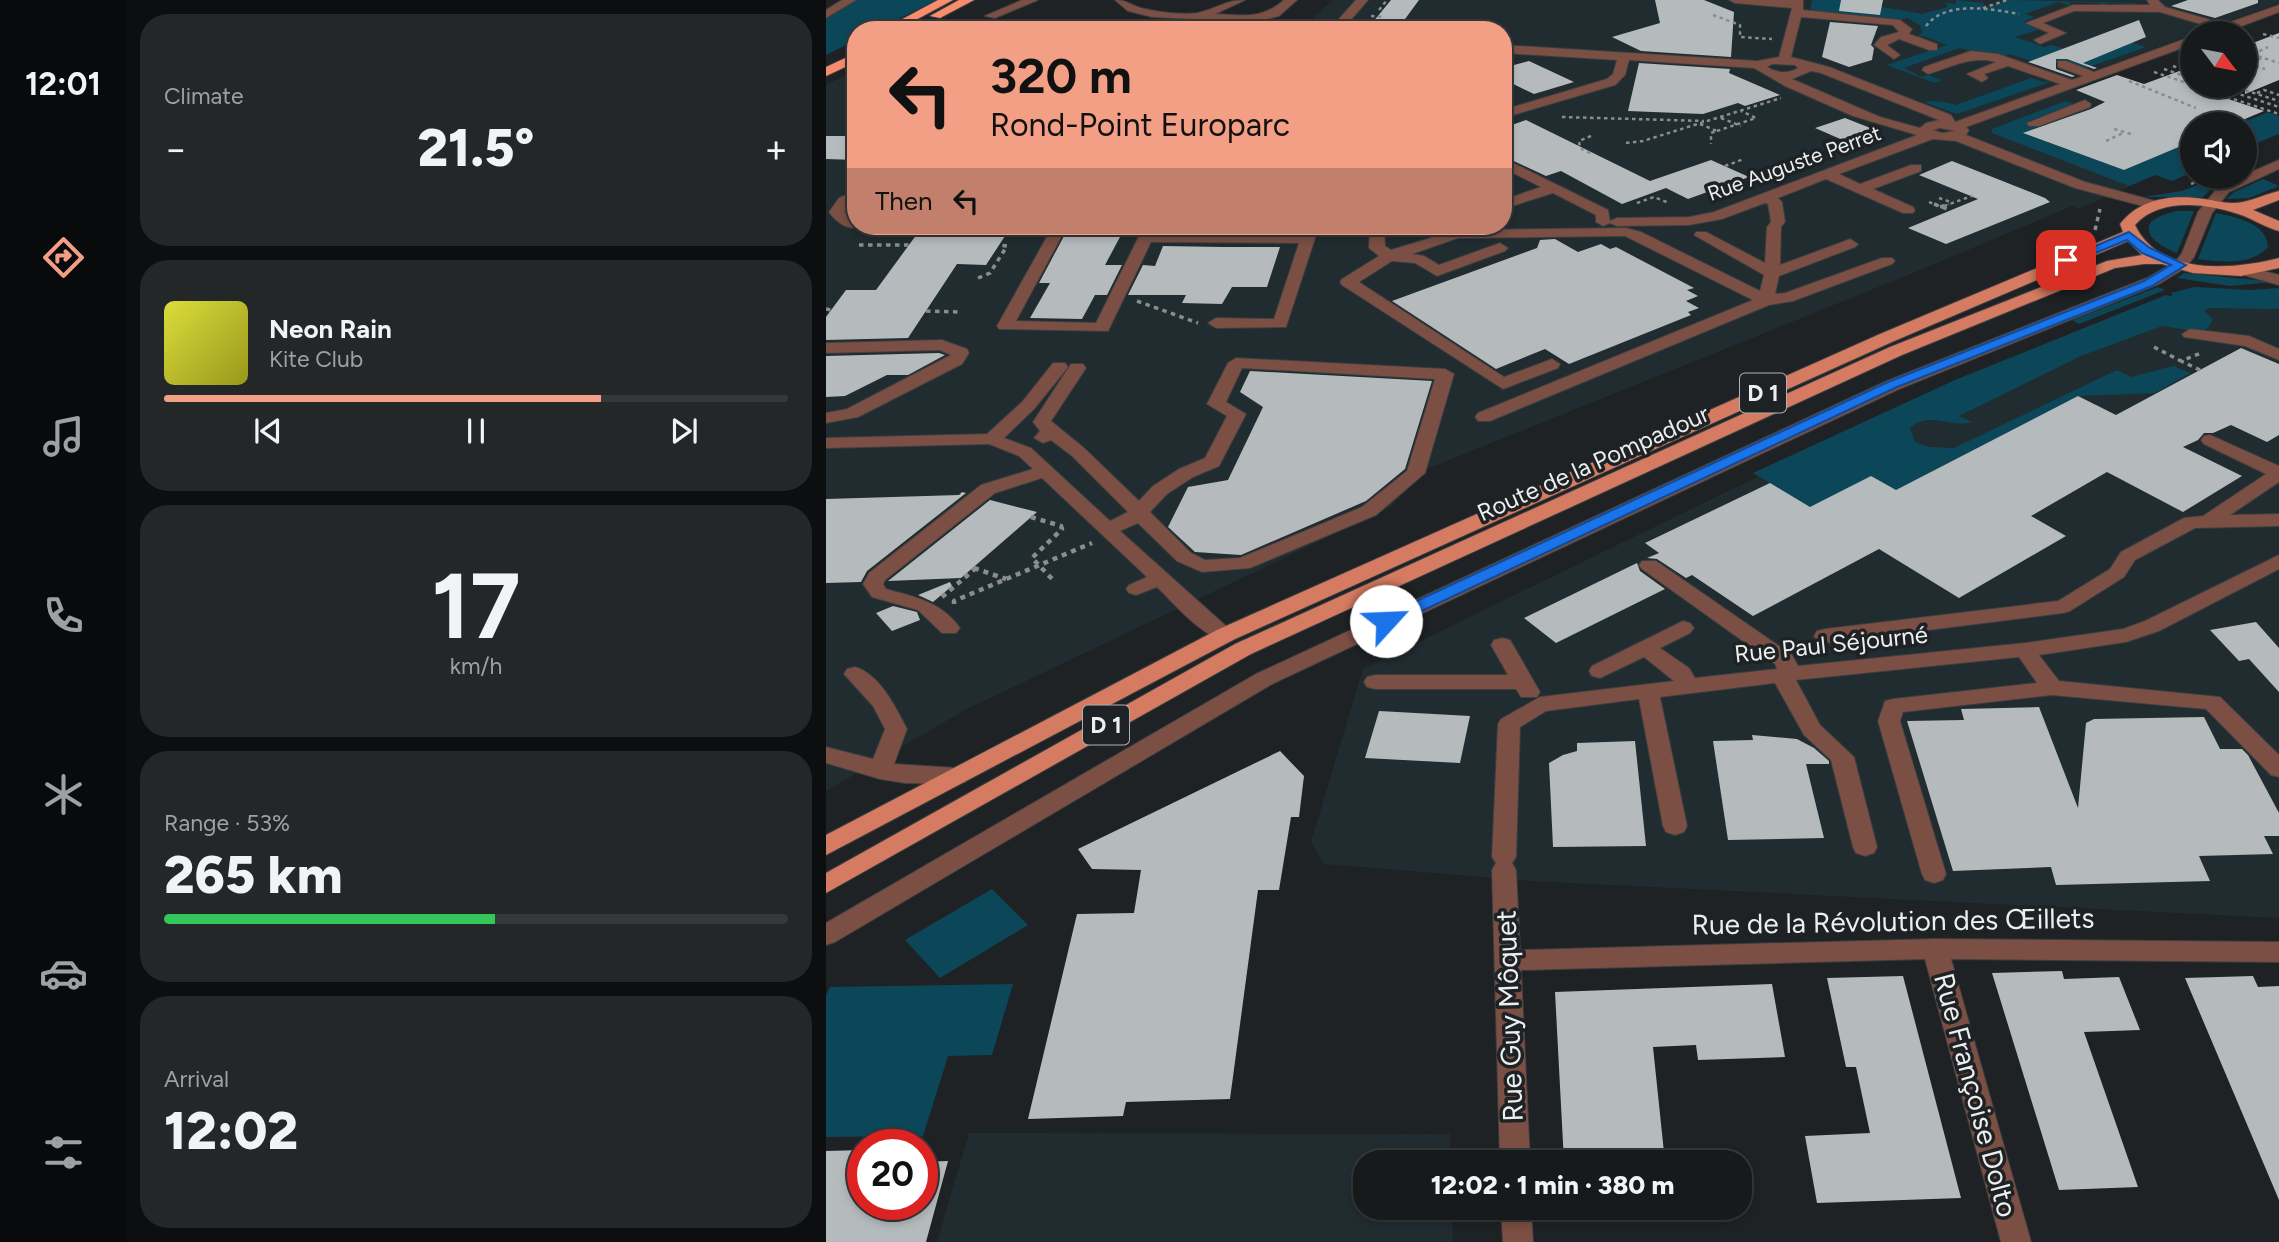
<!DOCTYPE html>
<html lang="en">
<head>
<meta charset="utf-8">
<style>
  body { margin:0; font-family:Figtree,sans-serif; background:#232728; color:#f1f3f6; height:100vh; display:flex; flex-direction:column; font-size:26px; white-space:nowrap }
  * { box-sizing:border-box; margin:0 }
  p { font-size:23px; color:#9ea1a3 }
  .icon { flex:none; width:38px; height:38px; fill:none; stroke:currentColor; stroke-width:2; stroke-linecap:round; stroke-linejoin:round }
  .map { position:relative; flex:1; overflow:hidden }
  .side { display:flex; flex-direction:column; gap:14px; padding:14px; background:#0c0e0f; width:700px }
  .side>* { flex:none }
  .banner { position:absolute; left:21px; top:21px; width:665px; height:214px; border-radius:28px; box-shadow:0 4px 10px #0003,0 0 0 2px #35383a; background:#f39f86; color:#111; overflow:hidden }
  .needle { width:46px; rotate:122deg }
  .fabs { position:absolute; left:1354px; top:21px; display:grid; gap:14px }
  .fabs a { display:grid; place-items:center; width:77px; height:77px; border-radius:50%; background:#161a1b; box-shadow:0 4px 10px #0003,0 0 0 2px #35383a; font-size:35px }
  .speed { position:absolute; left:21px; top:1129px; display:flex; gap:14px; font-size:35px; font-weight:700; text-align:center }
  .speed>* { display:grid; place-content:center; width:91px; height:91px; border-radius:50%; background:#161a1b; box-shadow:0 4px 10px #0003,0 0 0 2px #35383a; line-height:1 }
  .speed .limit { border:10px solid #d22; background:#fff; color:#111 }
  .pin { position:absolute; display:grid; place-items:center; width:60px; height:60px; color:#fff; margin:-30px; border-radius:14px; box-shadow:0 4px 10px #0006 }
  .me { position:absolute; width:77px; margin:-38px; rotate:65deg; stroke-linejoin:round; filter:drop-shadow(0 0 5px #0008) }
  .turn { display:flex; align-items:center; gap:24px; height:147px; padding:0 28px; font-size:32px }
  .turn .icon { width:91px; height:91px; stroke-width:2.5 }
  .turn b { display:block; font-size:49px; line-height:60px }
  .then { display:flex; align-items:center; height:66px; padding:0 28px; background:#0003; gap:14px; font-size:26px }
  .big { font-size:52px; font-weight:800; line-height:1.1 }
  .side .widget { flex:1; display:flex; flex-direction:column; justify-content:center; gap:10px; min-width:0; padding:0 24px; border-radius:28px; background:#232728 }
  .side .dial { align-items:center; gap:0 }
  .dial b { font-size:91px; line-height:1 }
  .song { display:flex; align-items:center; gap:21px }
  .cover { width:84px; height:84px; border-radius:10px; background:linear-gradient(135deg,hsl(60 70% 55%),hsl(60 70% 35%)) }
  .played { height:7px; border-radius:4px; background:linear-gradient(90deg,#f39f86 70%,#35383a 70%) }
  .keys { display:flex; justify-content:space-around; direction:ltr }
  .heat { display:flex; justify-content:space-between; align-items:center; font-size:38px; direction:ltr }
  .charge { height:10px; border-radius:5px; background:linear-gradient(90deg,#34c759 53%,#35383a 0) }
  .trip { position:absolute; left:527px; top:1150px; width:399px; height:70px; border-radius:28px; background:#161a1b; box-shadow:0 4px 10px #0003,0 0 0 2px #35383a; font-weight:800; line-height:70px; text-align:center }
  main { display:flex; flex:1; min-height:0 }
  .tab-bar { display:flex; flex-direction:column; width:126px; justify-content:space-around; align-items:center; background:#090a0b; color:#9ea1a3 }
  .tab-bar .icon { width:49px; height:49px }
  .tab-bar .active { color:#f39f86 }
  .tab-bar b { font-size:32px; color:#f1f3f6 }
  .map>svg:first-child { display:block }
  .built { fill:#212c30 }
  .green { fill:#0c4759 }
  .building { fill:#b5bbbd }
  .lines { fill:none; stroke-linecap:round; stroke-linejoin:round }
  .minor-casing { stroke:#3b3f41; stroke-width:2 }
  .major-casing { stroke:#3b3f41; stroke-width:2 }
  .highway-casing { stroke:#3b3f41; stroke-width:2 }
  .path-far2 { stroke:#8a8d8f; stroke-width:2.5; stroke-dasharray:3.5 3.5; stroke-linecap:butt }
  .path-far1 { stroke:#8a8d8f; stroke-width:3.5; stroke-dasharray:4.5 4.5; stroke-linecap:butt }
  .path { stroke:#8a8d8f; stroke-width:4.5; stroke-dasharray:5 5; stroke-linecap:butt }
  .minor { fill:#7b4f43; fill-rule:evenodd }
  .major { fill:#d57b61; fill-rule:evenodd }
  .highway { fill:#f98c6c; fill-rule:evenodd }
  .route { fill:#1a73e8; stroke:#114b97; stroke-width:2 }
  .labels { text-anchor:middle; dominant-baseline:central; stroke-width:7; stroke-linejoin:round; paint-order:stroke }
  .far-street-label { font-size:21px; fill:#eceff0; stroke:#1e2224 }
  .shield { fill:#1e2224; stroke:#aeb2b3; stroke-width:2 }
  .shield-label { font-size:23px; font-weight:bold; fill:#eceff0 }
  .street-label { font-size:24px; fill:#eceff0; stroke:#1e2224 }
  .near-street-label { font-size:28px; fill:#eceff0; stroke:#1e2224 }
</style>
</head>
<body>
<main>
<nav class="tab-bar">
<b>12:01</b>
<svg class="icon active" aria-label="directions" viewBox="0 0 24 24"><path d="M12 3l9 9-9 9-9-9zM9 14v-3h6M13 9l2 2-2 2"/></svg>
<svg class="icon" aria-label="music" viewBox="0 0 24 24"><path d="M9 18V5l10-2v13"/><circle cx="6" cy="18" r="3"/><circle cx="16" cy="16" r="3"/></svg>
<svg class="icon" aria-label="phone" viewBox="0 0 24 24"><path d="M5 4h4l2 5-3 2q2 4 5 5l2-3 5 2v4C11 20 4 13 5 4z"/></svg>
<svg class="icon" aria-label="climate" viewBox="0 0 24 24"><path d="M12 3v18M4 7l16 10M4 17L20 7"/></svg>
<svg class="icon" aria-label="car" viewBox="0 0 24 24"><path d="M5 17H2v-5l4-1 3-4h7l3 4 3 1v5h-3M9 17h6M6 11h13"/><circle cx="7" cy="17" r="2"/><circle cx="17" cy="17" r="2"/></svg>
<svg class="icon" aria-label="filters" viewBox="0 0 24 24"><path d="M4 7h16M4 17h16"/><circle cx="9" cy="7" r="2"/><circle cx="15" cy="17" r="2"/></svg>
</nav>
<section class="side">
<div class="widget"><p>Climate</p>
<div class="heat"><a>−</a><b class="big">21.5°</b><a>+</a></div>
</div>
<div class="widget">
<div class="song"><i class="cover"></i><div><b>Neon Rain</b><p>Kite Club</p></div></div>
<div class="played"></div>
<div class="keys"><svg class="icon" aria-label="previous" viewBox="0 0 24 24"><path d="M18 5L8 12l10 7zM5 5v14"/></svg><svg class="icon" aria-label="pause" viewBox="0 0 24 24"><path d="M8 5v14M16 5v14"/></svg><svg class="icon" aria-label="next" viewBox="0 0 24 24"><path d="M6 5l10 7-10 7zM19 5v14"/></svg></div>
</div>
<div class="widget dial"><b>17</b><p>km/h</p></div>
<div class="widget"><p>Range · 53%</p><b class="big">265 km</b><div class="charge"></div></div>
<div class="widget"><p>Arrival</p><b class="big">12:02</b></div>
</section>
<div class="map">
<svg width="1453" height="1242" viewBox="0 0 1453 1242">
  <rect width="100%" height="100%" fill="#1e2224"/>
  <path class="built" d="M507,0H1453V3L1231,84L1367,132V172L1346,181L1329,175L1253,209L1246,206L1092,271L601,469L565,507L139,710L0,791V85L30,70V226H677V30H473Z
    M286,24L436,30H112L117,27Z
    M1395,304L1453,306V918L705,881L498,864L485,842L537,669L970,458L1035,445L1372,309Z
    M143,1133L624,1134L625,1162H539V1208H626L627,1242H111Z"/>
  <path class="green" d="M29,0H110L51,30H30V40L0,55V18Z
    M986,0H1015L1096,14L1122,7L1119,3L1130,4V0L1158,3L1156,8H1159L1182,0L1307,3L1315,5L1304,8L1303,4L1281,3V7H1273L1272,3L1244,2L1245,6L1233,2L1199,14L1208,17L1197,22L1215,29L1189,37L1218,47L1226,45L1262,57L1304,42L1320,47L1257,69L1235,61L1220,66L1184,54L1176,57L1133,48L1078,68L1096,77L1102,75L1116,80L1109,83L1061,65L1121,45L1097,36L1089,38L1096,33L1094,25L1081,18L1074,20L984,12Z
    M1205,78L1217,82L1227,81L1131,114L1098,102C1106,100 1123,102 1130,105Z
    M1240,101L1247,104L1203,121L1215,126L1198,133L1298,170L1363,143L1367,134V172L1346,181L1329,175L1303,186L1166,133V129Z
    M1442,112L1453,116V134L1419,148V124H1390L1410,116L1423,120Z
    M1391,177H1409L1386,188L1377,197H1317L1356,191Z
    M1437,179L1453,186L1423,198L1400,199L1408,192Z
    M1352,211H1368L1351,253C1316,239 1310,219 1352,211Z
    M1390,213C1410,217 1441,223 1442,247C1425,266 1395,262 1372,259Z
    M1358,273L1450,282L1404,286L1351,278Z
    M1332,287L1339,290L1253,324L1246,320Z
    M1368,287L1424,290L1453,288V309L1383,308L1378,311L1387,319L1382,328L1375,332L1336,326L1255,356L1133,416L1146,422C1125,429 1103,410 1084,428L1089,442L1103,447L1128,448L1291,370L1305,377L1348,366L1364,373L1329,393L1252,396L1070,490L984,507L927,473L1129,380L1340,295L1344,296L1347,295L1345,293Z
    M166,889L202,925L114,978L79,940Z
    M187,984L166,1055L122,1056L97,1136L0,1137V996L4,987Z"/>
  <path class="building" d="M565,0H593L571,30L542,28Z
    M829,0H878L908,12L905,57L815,51L786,37L834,23Z
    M1015,0H1057L1054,15L1013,11Z
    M1362,0H1432V3L1389,18L1345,6Z
    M1313,20L1320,37L1257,63L1271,68L1268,69L1241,59H1230V69L1249,76L1246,77L1202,62Z
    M1004,22L1052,26L1045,45L1048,48L1046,60L1023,67L996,57Z
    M1453,33V80L1419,94V46Z
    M703,61L748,82L708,94L677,79V68Z
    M813,63L904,69L903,73L954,95L919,106L912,103L877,114L802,111Z
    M1367,66V87L1438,111L1407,124H1367V141L1298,170L1197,133L1265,109L1279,102L1250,90L1291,75L1318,84Z
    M1019,118L1047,129L1019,141L989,128Z
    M700,120L824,181L885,160L923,177L862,199L840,188L796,204L735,171L720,176L677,156V128Z
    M0,136H30V160L0,159Z
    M1126,161L1219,198L1224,202L1120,244L1082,228L1152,199L1093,175Z
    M91,234L179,236L160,265L131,264L82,338L0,340V317L20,290H50Z
    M238,236L294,237L279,265H296L281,295H269L256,319L204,318L224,283H213Z
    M729,239L752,252L775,244L784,249L790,247L868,288L861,290L872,296L860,301L873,308L862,312L865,315L743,364L719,349L670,369L566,301L711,248L714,240Z
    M337,246L397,247H454L441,287H406L396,304L356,303L360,295H302L317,265L329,266Z
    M1415,348L1453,364V435L1441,442L1405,425L1387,433H1378L1372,440L1357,447L1416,476L1357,512L1281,472L1205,516L1240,536L1133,598L1053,549L927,616L866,575L860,578L831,559L821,558L833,553L819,543L944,483L984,507L1045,476L1070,490L1252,396L1290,415Z
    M113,353L119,355L82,375H61L19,396L0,397V356Z
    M424,371L606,381L579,469L540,501L415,555L369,552L342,527L362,487L402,480L437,407L414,392Z
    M136,492L140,493L41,571L35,582L0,583V499L133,495Z
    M164,500L211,512L135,578L62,581Z
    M811,563L814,571L839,589L730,643L698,618Z
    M124,582L126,586L107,602L92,595Z
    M67,606L91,612L94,620L66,631L50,613Z
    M1430,622L1453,648V692L1423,659L1413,661L1384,630Z
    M1213,707L1252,808L1260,723L1268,719L1378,717L1394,749H1416L1422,755L1453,813V836H1438L1447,854L1373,856L1384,881L1230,885L1225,867L1127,871L1081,721L1138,720L1135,709Z
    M553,711L644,716L634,763L539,758Z
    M926,735L971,739L988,748L1003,761V764H980L998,838L902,840L887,741L927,740Z
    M809,741L820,846L727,847L723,763L737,755L751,751V743Z
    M454,751L478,776L473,817H465L453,890H432L404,1099L300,1102L297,1116L202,1119L251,914L308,913L315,870L266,869L252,849Z
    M1236,971L1238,979L1293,977L1314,1030L1258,1032L1312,1187L1233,1190L1166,973Z
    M1077,976L1135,1198L991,1203L979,1136L1044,1133L1030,1067H1020L1001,978Z
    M1427,976L1432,987L1453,986V1200L1359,978Z
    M946,984L959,1057L872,1060L870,1045L827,1047L839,1162H738L729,992Z
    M37,1150V1204H96V1162L122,1161L100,1242H0V1151Z"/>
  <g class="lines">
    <g class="minor-casing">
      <path id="minor" d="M16,0H30L0,18V10Z
        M196,0H212L169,18L159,16Z
        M289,0C301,0 305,5 315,8C331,12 355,15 371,13C388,10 399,0 419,0L389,14C418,15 435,20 458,0H471L453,16L428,22L326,17L302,11Z
        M530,0H542L516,30H503Z
        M903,0H977V10L1074,20L1086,29L1083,34L1111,44V50H1103L1073,39L1061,45L1074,55L1068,59L1048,45L1055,37L1073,32L1067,25L975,17L965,57L1003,67L1125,115L1129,122L1234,84L1182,66L1158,74L1162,78L1156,82L1141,74L1170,62C1145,55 1126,67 1102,74L1096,70L1098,67L1145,51L1172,54L1246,80L1257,76L1232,67V61H1240L1268,72L1367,36V44L1140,127L1143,130L1140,135L1259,182L1333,202L1335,205L1328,209L1249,188L1130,141L1107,139L1013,174L1034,184L1085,165H1095V171L1047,189L1087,207L1089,210L1087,213H1077L1000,179L952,198L956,202L959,222L955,227L954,265L1019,241L1024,239L1032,244L1029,247L953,276L949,294L959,293L1056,258H1066L1069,261L1066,264L967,301L943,305L664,421H652L649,417L652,413L927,300L799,236L632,238L586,254L598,256L613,265L674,243L682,248L679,251L611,276L589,263L566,261L533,282L678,377L726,359L734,364L732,368L677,389L516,285L514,282L516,279L553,256L543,248L544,226H558L559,246L565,250L631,230L800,228L815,232L934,291L938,275L868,235L870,232H880L939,263L941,227L945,222L942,204L939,203L896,219L863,225L791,226L784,223L777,226L770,222V215L727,193L677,209V200L715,187L677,168V158L782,210L784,221L791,218L863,217L888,212L1091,135L1027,116L959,86L928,68L803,60L799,75L789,85L677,118V110L781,79L787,74L791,60L677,53V45L931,61L953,57L966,8L909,3ZM946,64L969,65L972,68C962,74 951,73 941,67ZM985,71L995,73L1113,120L1100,123L1094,128L1054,117L966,79ZM1114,128L1129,131L1116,133L1107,130Z
        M1321,0H1332L1339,7L1399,24L1453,5V12L1397,33H1381L1388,28L1334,12L1248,11L1217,23L1240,33L1214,44L1208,40L1223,33L1200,23L1247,5H1324Z
        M1259,100L1265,104L1264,107L1213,126H1203L1201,123Z
        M1453,160V169L1403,192L1386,213L1368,257L1359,268L1333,284L1073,389L446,684L9,942L0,945V923L430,674L1061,381L1321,278L1349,262L1356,253L1372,212L1393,186Z
        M30,191V201L18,212L30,219V226H36C23,232 10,222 3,212L13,198Z
        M227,226H241L190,321L270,323L318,226H332L329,234H476L479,226H493L460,327L390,328L382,323L390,318L448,319L473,243L325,242L282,331L173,329L171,326Z
        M1419,266L1453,275V285L1414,274L1411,271L1414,268Z
        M1364,329L1423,336L1453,349V360L1419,346L1358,337L1356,334Z
        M116,340L141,349L143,353L136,364L32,417L0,423V413L21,409L125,355L114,350L0,353V343Z
        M410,358L619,369L628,374L599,473L550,515L424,568L376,572L351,561L312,523L294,531L410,635L407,640C383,646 348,603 331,587L310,595L303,593L300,589L303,585L321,577L216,478L169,493L59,580L57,584L60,589C89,597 116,602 134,628L130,633H116L92,610L46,597L37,584L43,573L155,485L207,469L193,456L163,444L0,448V438L161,434L196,402L227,363H239L242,367L208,409L178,438L205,448L284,521L302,512L246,456L225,440L217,443L208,438L214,431L207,422L245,364H257L260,368L225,421L258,448L313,501L327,486L353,469L379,458L401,416L381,404L402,363ZM416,368L609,379L581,471L536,507L414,558L379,560L365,553L324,512L341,494L367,477L393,466L420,414L400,402Z
        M1384,435L1453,466V482L1404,515L1453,514V526L1369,528L1309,560L1298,577L1244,611L1237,613L999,643L991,641L988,636L991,631L999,629L1232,601L1284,569L1295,552L1358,518L1377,516L1440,474L1378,444L1375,440L1378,436Z
        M1453,555V569L1333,631L1300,642L1213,655L1233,681L1394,697L1453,755V777L1445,775L1380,709L1226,695L1077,712L1074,721L1120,874L1117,880L1108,883L1099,880L1096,874L1052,721L1059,701L1067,699L1211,683L1193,657L970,680L994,725L1028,757L1051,847L1048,853L1039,856L1030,853L1027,847L1005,760L978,735L949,683L834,697L861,826L858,832L849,835L840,832L837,826L813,699L720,711L694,727L690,857L686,863L690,870L694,950L1109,939L1453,942V962L1125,959L1205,1242H1175L1099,959L695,970L704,1162H674L666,870L670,863L666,857L672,724L675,719L714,697L848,681L818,657L774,678L766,676L763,671L766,666L857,621L864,623L868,628L864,633L834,648L863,668L869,678L951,669L949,664L816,569L813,565L816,561H830L966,655L972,666L1199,643L1297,629L1319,621Z
        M676,638L684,640L687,645L714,692L711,697H695L690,689H549L541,687L538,682L541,677L549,675H682L665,645L668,640Z
        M29,667C54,674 70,708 81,729L68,764L131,768L139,770L143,776L139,782L131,784L79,783L54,779L0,763V747L47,759L59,729L47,706L18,674L21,669Z
        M675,1208H705L707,1242H677Z"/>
    </g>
    <g class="major-casing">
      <path id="major" d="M1453,191V200L1427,210L1453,221V231C1441,228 1430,221 1418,216C1384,204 1335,196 1309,225C1333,276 1407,270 1453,258V268L1415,276L1367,273L1336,264H1318L1289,268L1076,355L425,654L0,893V873L409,644L1064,347L1281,261L1316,255L1302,241L1066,342L407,640L0,855V835L391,630L1054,334L1297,232L1294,224C1314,198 1347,194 1378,199C1387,200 1397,203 1406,203C1423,203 1436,195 1453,191Z"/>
    </g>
    <g class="highway-casing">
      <path id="highway" d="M112,0H127L71,30H56Z
        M133,0H148L114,18L104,16Z
        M30,53V62L0,76V67Z"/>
    </g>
    <path class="path-far2" d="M1157,8L1181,0
      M553,10L561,0
      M887,15L914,25V37L946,39
      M545,16L558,17
      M1100,26C1120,0 1165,9 1193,14
      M638,30L658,23
      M668,30L675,28
      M1437,34L1453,38
      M1419,52L1453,63
      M1427,54L1442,47
      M1423,64L1439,69
      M1419,65L1436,58
      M1347,66L1367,73
      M1338,69L1367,79
      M1328,72L1367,85
      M1303,81L1370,108
      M1368,86L1453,114
      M1388,86L1453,107
      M1406,86L1453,101
      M1431,93L1438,90L1453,95
      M736,117L878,121
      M895,118L915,126
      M874,124L891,131L885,133V144
      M1288,129L1305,134
      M891,131L930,118L915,111
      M765,136L753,141L754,148L766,154
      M1280,141L1299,132
      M800,143L817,141L955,98
      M899,166L918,159
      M1365,184L1380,177
      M1113,198L1125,202
      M1103,202L1113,206
      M811,203L828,197L843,203
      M1118,206L1146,196"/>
    <path class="path-far1" d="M1108,204L1124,210
      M1114,207L1123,204
      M1269,230L1274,209
      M33,245H83
      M152,278L164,273L181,246L173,245
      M311,301L372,323
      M0,309L5,310
      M100,311L132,312
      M1328,347L1355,361
      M1374,370L1355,361L1375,353"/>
    <path class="path" d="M205,517L235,526L236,529L206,558L229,582
      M148,568L180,579
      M116,597L150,568
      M128,604V601L266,543"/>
    <use href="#minor" class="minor"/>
    <use href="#major" class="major"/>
    <use href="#highway" class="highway"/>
  </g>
  <path class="route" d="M1303,232L1324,248L1360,265L1326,286L1071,387L566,625H554L552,621L554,618L1062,382L1318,281L1345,265L1316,253L1301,240L1245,263L1235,260Z"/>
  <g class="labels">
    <g class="far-street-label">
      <text transform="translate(968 163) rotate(-20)">Rue Auguste Perret</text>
    </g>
    <g class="shield">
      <rect x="914" y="373.5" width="46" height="39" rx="5"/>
      <rect x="257" y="705.5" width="46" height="39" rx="5"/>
    </g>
    <g class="shield-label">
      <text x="937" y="393">D 1</text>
      <text x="280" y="725">D 1</text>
    </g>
    <g class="street-label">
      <text transform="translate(767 463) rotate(-24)">Route de la Pompadour</text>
      <text transform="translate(1005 644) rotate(-6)">Rue Paul Séjourné</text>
    </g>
    <g class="near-street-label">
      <text transform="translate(1067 921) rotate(-1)">Rue de la Révolution des Œillets</text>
      <text transform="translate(683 1016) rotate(-92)">Rue Guy Môquet</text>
      <text transform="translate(1150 1095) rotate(75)">Rue Françoise Dolto</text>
    </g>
  </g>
</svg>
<div class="fabs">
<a><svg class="needle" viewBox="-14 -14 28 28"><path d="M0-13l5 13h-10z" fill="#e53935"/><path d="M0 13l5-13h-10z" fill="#9ea1a3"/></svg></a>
<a><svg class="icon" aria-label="sound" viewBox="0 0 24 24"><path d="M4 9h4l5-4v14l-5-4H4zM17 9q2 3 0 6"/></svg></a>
</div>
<div class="speed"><div class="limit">20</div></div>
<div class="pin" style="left:1240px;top:260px;background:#d93025"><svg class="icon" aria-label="arrive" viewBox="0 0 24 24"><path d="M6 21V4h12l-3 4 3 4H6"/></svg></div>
<svg class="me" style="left:560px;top:621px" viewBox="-20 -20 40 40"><circle r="19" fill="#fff"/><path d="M0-13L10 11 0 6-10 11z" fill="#1a73e8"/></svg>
<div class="trip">12:02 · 1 min · 380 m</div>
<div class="banner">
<div class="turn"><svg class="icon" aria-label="left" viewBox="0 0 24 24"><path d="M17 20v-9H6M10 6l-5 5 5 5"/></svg><div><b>320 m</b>Rond-Point Europarc</div></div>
<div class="then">Then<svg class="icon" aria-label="left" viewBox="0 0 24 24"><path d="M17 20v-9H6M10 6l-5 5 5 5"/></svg></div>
</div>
</div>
</main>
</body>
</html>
